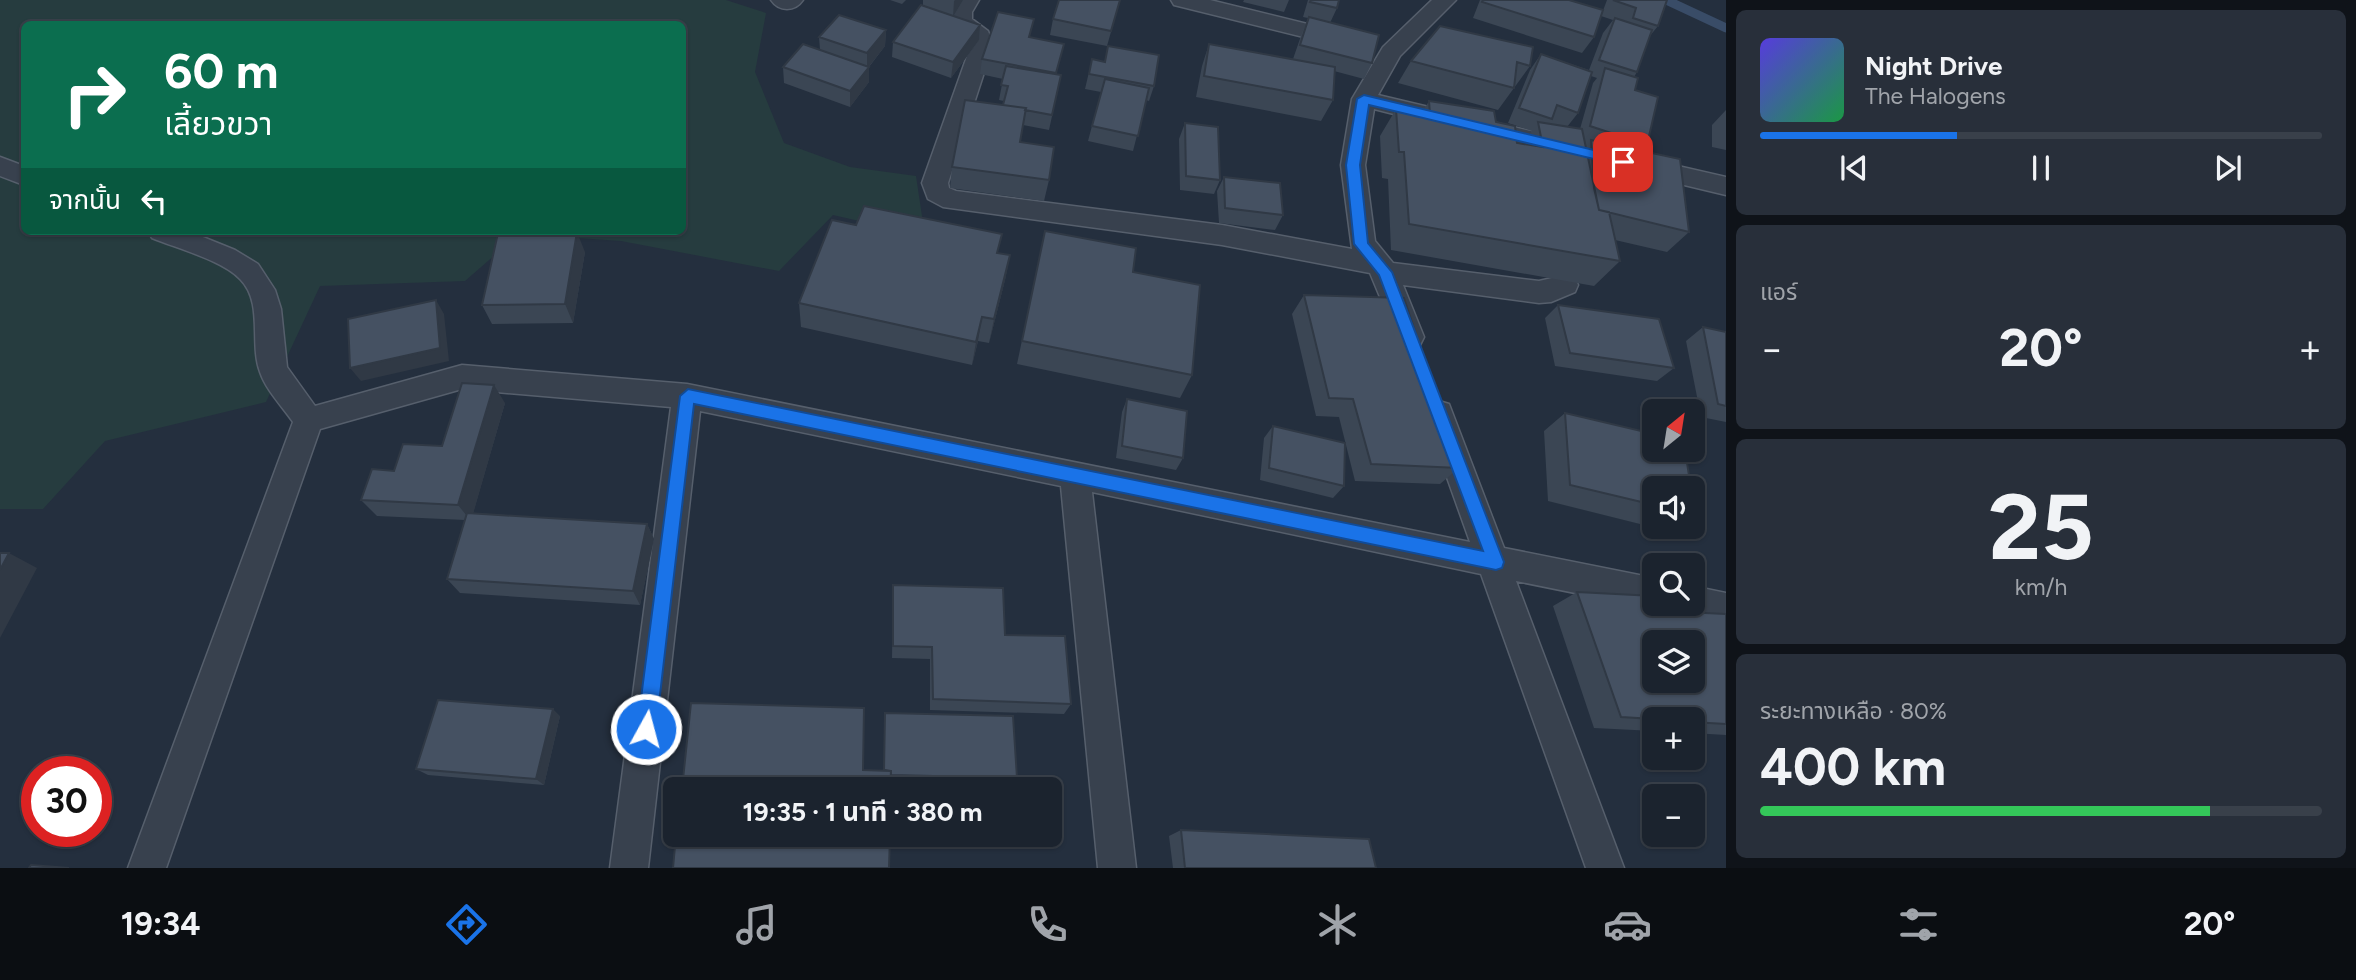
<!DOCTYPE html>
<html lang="th">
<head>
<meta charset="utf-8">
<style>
  body { margin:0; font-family:Figtree,"Noto Sans Thai",sans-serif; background:#282f3a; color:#f1f3f6; height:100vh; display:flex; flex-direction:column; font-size:26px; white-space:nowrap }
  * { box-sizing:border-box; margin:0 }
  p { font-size:23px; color:#a0a4aa }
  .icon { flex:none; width:38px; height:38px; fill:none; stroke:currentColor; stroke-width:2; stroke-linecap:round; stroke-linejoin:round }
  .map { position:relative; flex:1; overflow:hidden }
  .panel { display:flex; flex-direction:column; gap:10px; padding:10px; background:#0f1319; width:630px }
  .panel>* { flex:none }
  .hud { position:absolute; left:21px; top:21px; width:665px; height:214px; border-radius:10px; box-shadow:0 2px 5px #0004,0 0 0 2px #39404a; background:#0b6e4f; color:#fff; overflow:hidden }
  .needle { width:46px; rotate:30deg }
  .tools { position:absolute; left:1642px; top:399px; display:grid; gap:14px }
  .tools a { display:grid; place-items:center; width:63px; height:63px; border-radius:10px; background:#1b232e; box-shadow:0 2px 5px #0004,0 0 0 2px #39404a; font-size:35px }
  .speed { position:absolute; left:21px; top:756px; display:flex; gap:14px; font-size:35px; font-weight:700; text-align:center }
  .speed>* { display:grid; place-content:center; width:91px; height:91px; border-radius:50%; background:#1b232e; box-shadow:0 2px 5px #0004,0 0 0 2px #39404a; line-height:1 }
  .speed .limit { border:10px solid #d22; background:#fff; color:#111 }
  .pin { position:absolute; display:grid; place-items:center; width:60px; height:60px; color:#fff; margin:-30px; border-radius:14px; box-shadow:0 4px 10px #0006 }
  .me { position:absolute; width:77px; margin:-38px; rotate:7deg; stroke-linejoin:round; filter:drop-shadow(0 0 5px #0008) }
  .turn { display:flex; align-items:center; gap:24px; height:147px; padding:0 28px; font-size:32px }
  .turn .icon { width:91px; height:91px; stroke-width:2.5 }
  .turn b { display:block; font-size:49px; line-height:60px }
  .then { display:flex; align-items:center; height:66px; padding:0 28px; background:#0003; gap:14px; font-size:26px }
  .big { font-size:52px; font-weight:700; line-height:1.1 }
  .panel .tile { flex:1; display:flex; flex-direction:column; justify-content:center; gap:10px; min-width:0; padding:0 24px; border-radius:10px; background:#282f3a }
  .panel .dial { align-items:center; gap:0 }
  .dial b { font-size:91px; line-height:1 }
  .song { display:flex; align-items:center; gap:21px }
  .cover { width:84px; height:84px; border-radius:10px; background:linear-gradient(135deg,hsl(250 70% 55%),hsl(140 70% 35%)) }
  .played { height:7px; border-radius:4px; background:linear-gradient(90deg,#1a73e8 35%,#39404a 35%) }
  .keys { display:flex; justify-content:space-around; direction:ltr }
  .heat { display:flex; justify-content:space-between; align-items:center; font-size:38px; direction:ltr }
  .charge { height:10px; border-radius:5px; background:linear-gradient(90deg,#34c759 80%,#39404a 0) }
  .trip { position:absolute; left:663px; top:777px; width:399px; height:70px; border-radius:10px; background:#1b232e; box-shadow:0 2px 5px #0004,0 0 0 2px #39404a; font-weight:700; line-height:70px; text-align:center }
  .tab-bar { display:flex; height:112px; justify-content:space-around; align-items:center; background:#0b0e12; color:#a0a4aa }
  .tab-bar .icon { width:49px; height:49px }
  .tab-bar .active { color:#1a73e8 }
  .tab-bar b { font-size:32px; color:#f1f3f6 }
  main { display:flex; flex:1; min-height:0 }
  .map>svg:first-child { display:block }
  .green { fill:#263c3f; fill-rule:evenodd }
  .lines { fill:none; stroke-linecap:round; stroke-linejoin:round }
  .stream { stroke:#394c67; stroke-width:9 }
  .minor-casing { stroke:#565f6c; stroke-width:3 }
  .minor { fill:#38414e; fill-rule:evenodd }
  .wall { fill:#3b4654; fill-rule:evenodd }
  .shaded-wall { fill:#303945 }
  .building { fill:#455162; stroke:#303945; stroke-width:2; fill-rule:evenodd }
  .route { fill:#1a73e8; stroke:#114b97; stroke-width:2 }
</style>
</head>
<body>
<main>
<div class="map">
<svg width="1726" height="868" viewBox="0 0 1726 868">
  <rect width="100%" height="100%" fill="#242f3e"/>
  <path class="green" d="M0,0H726L766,13L755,72L784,143L850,167L916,176L925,236L833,215L779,271L621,241L519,234L465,281L320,286L266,402L105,441L43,509H0ZM24,24H682V231H24Z"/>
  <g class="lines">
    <path class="stream" d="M1666,0L1726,28"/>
    <g class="minor-casing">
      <path id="minor" d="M771,0H803C795,12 779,12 771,0Z
        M957,0H979L972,12V19L988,31L993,45L948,183L949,188L956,191L1222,225L1352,249L1341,165L1352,99L1383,47L1432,0H1456L1400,56L1378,95L1564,139L1573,142L1576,148L1573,154L1564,157L1374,109L1365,165L1375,241L1393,263L1539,281L1565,275L1575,278L1578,285L1575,292L1551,302L1539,303L1403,285L1424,337L1420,345L1410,348L1400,345L1370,273L1222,245L943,207L928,199L922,183L971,45L970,39L950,22V12Z
        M1171,0H1210L1348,34L1351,39L1348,44L1340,46L1174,5Z
        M0,157L24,166V185L0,176Z
        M1643,158L1726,177V195L1634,173L1631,167L1634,161Z
        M148,231H188L235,250L258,264L275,290L281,309L287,367L315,406L462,365L687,384L1470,542L1424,413L1429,404L1439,401L1449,404L1504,548L1654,578V604H1666L1654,609L1516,581L1624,868H1586L1481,574L1092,492L1136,868H1098L1061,486L700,411L648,868H610L671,407L462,389L320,429L166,868H128L293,422C282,406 266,390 260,372C249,343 264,303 240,279C222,260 176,248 152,238Z
        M1692,586L1726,593V625L1680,613L1676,604H1692Z"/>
    </g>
    <use href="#minor" class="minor"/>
  </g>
  <path class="wall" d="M890,0H906L902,4Z
    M923,0H963L954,16L980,25L979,40L951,78L892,57L893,42L923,6Z
    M1120,0L1107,46L1050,35L1053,19Z
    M1244,0H1289L1284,12L1243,2Z
    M1308,0H1339L1337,8L1330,23L1372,63L1364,79L1334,71L1333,100L1321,121L1196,97L1202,66L1209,44L1293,59L1302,33L1308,18L1303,17Z
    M1480,0H1569L1594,37L1582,53L1473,18Z
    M1607,0H1667L1658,26L1649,37L1637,72L1634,77L1635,90L1647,145L1642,151L1689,232L1667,252L1615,240L1620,261L1594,286L1391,250L1388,179L1382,178L1380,136L1396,109L1422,113L1429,101L1496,122L1517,143L1522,144L1532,131L1508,123L1530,70L1541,54L1589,70L1603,33L1613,20L1601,16ZM1591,76L1597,78L1593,83L1580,129L1567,127L1578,113Z
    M1440,26L1530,66L1498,110L1398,83L1411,61Z
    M886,30L885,46L869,67V82L850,107L784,83L783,67L820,50L819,37Z
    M1030,38L1064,44L1056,74L1061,75L1049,130L1023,125L1020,142L1049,180L1044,201L950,188L952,167L1003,105L1004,101L999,100L1003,79L980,74L982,59Z
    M1092,59L1154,86L1149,101L1146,100L1133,151L1088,141L1101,92L1085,89Z
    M1726,110V150L1712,147V125Z
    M1185,123L1220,180L1214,194L1180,190L1179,139Z
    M1224,177L1283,215L1275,230L1219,223L1217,191Z
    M1045,231L1133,272L1192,375L1180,398L1017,364Z
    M585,252L573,323L492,324L482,305Z
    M999,253L1010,255L1005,280L989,343L978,341L972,365L801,327L799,303Z
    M1304,295L1459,468L1440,484L1355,481L1339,417L1316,416L1292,314Z
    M1558,305L1674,368L1657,381L1555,366L1545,318Z
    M1703,327L1726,332V422L1701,417L1686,341Z
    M1127,399L1183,458L1176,470L1116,458L1122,412Z
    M505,403L473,513L647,524L654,539L640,605L460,593L447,579L465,520L377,516L361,500L394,471L442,446Z
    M1565,413L1654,488V527H1675L1668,531L1548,501L1544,431Z
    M1273,426L1344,486L1333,498L1260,480L1264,438Z
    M893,585L1005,635L1071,704L1064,714L930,710V659L892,658Z
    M1577,592L1685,612L1726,614V735L1692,733V719H1654V731L1594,728L1553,606Z
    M560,716L544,785L428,775L416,769Z
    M863,770L1017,778L1013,784L890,781Z
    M1181,830L1376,868H1173L1169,836Z"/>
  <path class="shaded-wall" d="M955,0H963L953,17L954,1Z
    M980,25L979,40L951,78L953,62Z
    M886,30L885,46L867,69V53Z
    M869,67V82L850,107V91Z
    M577,232L585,252L573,323L565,304Z
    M1010,255L1005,280L989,343L994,319Z
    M436,300L444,314L449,361L361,381L350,368Z
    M982,317L978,341L972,365L976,342Z
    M494,385L505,403L471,521L458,505Z
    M647,524L654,539L640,605L633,591Z
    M9,553L37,568L0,638V570Z
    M553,709L560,716L544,785L536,779Z"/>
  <path class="building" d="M1059,0H1120L1111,31L1053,19Z
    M1311,0H1339L1337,8L1310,2Z
    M1483,0H1569L1603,10L1594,37L1482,2Z
    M1613,0H1667L1658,26L1633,18L1636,8Z
    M921,5L980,25L953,62L893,42Z
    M998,12L1034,19L1029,37L1064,44L1056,73L982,59Z
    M839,15L886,30L867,53L819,37Z
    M1309,17L1379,35L1372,63L1300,45Z
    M1615,18L1652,30L1637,72L1599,60Z
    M1440,26L1533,47L1530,66L1517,62L1514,88L1411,61Z
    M803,44L869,67L850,91L783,67Z
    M1209,44L1335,67L1333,100L1204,76Z
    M1108,46L1159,55L1154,86L1089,74L1092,59L1105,62Z
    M1541,54L1592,72L1578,113L1557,105L1552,119L1519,108Z
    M1006,66L1061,75L1052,115L1025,110L1026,108L1003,105L1008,86L1001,85Z
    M1605,68L1638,78L1635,90L1658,97L1647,145L1590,126Z
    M1105,79L1149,88L1138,136L1092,126Z
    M965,100L1026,108L1020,142L1054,147L1049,180L952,167Z
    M1429,101L1494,111L1496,122L1515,126L1517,143L1543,147L1538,122L1582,129L1599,210L1609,212L1620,261L1409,224L1404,152H1399L1396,109L1430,114Z
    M1185,123L1218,127L1220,180L1186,176Z
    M1591,140L1680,159L1689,232L1599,210L1594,188Z
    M1224,177L1280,183L1283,215L1225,208Z
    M864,206L1002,234L997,253L1010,255L994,319L982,317L976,342L799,303L832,220L856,225Z
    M1045,231L1136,248L1133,272L1200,285L1192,375L1022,341Z
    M577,232L565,304L482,305L498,233Z
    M1304,295L1404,298L1459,468L1371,464L1353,399L1329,398Z
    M436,300L440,348L350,368L348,319Z
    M1558,305L1659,319L1674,368L1570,353Z
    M1703,327L1726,332V406L1718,404Z
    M462,383L494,385L458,505L361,500L372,469L394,471L403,444L442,446Z
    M1127,399L1187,411L1183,458L1122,446Z
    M1565,413L1654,434V450H1685L1691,488H1654V505L1570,485Z
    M1273,426L1345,443L1344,486L1269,468Z
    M1692,500L1695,515H1692Z
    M467,513L647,524L633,591L447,579Z
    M0,553H9L0,570Z
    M893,585L1003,588L1005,635L1065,636L1071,704L933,699L932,647L893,646Z
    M1577,592L1654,596V604H1681L1685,612L1726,614V724L1692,722V719H1654L1621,717ZM1654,642H1692V681H1654Z
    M438,700L553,709L536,779L416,769Z
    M691,703L864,708L863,770L891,771L890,789H682Z
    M885,713L1013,716L1017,778L891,775V771L884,770Z
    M1181,830L1369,839L1376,868H1185Z
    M676,835H890L889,868H673Z
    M31,865L69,868H29Z"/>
  <path class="route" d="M1364,95L1623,157L1629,162L1623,166L1369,105L1360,165L1368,243L1392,272L1504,562L1502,568L1496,570L694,404L656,729L653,736L646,739L640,736L637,729L680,396L688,389L1483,551L1379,275L1354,244L1346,165L1357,99Z"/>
</svg>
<div class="tools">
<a><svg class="needle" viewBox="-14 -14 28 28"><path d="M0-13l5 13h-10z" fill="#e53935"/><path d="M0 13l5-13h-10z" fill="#a0a4aa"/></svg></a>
<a><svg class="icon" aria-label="sound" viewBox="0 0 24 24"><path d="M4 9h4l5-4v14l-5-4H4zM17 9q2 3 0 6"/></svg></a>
<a><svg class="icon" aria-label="search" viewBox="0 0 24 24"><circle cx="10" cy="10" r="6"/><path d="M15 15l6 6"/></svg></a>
<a><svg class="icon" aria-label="layers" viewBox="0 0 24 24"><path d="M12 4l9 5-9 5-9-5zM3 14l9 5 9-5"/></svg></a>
<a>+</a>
<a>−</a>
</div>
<div class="speed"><div class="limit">30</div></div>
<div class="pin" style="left:1623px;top:162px;background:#d93025"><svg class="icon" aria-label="arrive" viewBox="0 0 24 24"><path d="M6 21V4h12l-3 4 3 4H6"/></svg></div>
<svg class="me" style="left:646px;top:729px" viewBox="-20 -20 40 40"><circle r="17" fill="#1a73e8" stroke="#fff" stroke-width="3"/><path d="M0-11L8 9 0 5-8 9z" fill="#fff"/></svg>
<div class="trip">19:35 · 1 นาที · 380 m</div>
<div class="hud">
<div class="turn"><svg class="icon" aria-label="right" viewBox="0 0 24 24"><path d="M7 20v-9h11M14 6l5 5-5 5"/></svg><div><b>60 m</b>เลี้ยวขวา</div></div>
<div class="then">จากนั้น<svg class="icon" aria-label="left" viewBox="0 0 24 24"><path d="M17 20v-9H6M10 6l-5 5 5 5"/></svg></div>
</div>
</div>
<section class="panel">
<div class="tile">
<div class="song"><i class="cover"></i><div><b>Night Drive</b><p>The Halogens</p></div></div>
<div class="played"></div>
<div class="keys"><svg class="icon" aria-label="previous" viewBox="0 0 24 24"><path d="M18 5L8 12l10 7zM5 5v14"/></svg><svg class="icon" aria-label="pause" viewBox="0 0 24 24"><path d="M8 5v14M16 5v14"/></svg><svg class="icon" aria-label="next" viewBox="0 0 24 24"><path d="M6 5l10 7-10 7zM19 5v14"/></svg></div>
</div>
<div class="tile"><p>แอร์</p>
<div class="heat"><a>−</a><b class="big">20°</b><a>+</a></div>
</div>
<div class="tile dial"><b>25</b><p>km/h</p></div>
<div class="tile"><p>ระยะทางเหลือ · 80%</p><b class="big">400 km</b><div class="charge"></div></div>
</section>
</main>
<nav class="tab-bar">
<b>19:34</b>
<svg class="icon active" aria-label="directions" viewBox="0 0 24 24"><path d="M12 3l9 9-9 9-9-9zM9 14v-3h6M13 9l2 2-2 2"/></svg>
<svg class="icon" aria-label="music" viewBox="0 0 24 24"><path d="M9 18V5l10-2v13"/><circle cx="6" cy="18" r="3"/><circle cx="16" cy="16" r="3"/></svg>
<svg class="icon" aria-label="phone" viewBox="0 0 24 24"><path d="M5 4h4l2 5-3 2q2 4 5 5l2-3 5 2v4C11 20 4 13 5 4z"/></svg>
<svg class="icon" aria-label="climate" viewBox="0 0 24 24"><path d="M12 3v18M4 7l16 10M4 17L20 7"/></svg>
<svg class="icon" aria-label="car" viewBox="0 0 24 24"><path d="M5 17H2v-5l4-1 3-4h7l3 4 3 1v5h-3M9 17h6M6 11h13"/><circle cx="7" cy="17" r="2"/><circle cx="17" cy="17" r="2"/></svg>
<svg class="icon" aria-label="filters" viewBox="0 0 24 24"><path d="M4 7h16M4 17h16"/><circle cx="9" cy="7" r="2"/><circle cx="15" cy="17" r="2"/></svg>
<b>20°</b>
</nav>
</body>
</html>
